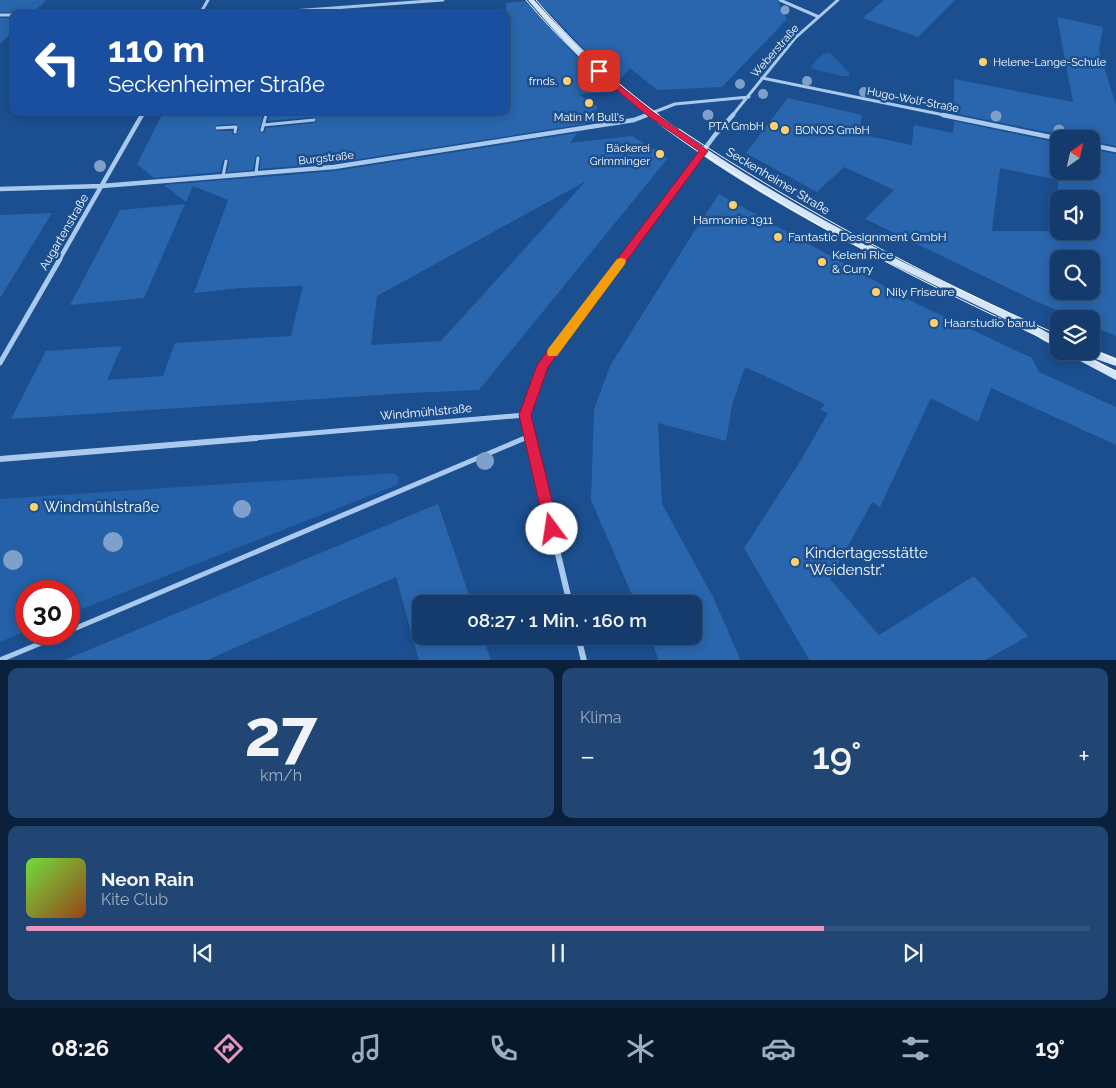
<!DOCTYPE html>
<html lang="de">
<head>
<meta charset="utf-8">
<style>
  body { margin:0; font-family:Raleway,sans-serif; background:#214673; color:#f1f3f6; height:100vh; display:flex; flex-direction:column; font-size:19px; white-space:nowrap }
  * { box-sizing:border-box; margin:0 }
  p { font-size:16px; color:#9dadc1 }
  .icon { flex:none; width:28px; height:28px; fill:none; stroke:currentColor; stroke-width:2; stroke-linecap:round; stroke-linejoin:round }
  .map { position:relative; height:660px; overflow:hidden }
  .details { display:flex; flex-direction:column; gap:8px; padding:8px; background:#0b203b; flex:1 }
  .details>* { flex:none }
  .banner { position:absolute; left:10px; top:10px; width:500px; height:105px; border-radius:10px; box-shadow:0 2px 12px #0003,0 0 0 1px #33557e; background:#1a4fa0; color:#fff; overflow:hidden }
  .needle { width:32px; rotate:34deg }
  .controls { position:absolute; left:1050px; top:130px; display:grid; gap:10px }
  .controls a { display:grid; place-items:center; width:50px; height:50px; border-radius:10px; background:#143b6b; box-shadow:0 2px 12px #0003,0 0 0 1px #33557e; font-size:25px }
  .speed { position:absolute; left:15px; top:580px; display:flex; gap:10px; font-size:25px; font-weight:700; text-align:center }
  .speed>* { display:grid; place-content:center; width:65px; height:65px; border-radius:50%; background:#143b6b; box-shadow:0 2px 12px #0003,0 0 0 1px #33557e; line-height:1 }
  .speed .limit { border:8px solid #d22; background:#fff; color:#111 }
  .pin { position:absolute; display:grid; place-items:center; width:42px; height:42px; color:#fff; margin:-21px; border-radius:10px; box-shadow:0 2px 8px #0006 }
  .me { position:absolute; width:55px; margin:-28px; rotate:346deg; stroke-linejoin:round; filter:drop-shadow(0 0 4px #0008) }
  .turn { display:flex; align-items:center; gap:18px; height:105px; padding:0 15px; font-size:22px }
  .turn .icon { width:65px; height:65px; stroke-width:2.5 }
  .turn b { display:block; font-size:35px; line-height:42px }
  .big { font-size:38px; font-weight:600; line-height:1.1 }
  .details .card { flex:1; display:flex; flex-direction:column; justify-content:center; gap:8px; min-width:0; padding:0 18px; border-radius:10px; background:#214673 }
  .details .dial { align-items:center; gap:0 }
  .dial b { font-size:65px; line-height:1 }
  .song { display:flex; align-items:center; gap:15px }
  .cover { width:60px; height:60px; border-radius:8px; background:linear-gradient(135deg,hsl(100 70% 55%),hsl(20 70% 35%)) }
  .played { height:5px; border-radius:2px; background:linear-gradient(90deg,#e797bd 75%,#33557e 75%) }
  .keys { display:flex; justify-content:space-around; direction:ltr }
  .heat { display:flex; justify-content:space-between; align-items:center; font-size:28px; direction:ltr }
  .details .tiles { flex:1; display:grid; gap:8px; grid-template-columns:1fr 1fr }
  .card:last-child { grid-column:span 2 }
  .trip { position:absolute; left:412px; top:595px; width:290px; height:50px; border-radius:10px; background:#143b6b; box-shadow:0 2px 12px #0003,0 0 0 1px #33557e; font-weight:600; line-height:50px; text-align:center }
  .dock { display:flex; height:80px; justify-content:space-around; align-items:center; background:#08182b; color:#9dadc1 }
  .dock .icon { width:35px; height:35px }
  .dock .on { color:#e797bd }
  .dock b { font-size:22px; color:#f1f3f6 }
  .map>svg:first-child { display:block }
  .green { fill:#2461a8 }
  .building { fill:#2a66ad; fill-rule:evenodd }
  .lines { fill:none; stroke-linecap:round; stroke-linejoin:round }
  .lane-far3 { stroke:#a9c9ee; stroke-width:2.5 }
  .lane-far2 { stroke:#a9c9ee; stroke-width:3 }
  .lane-far1 { stroke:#a9c9ee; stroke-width:4 }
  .lane { stroke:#a9c9ee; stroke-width:5 }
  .street-far3 { stroke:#a9c9ee; stroke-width:3 }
  .street-far2 { stroke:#a9c9ee; stroke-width:4.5 }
  .street-far1 { stroke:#a9c9ee; stroke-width:5 }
  .street { stroke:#a9c9ee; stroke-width:6 }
  .secondary { fill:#d6e6fa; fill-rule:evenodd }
  .tram { stroke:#fff; stroke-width:1 }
  .tree { fill:#7ea0ca }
  .route { fill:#e11d48; stroke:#92132f }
  .slow { fill:#f59e0b }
  .poi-dot { fill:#ffd166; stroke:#1b4f8f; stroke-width:2 }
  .labels { text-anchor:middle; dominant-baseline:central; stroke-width:5; stroke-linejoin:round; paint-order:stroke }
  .far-street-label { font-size:11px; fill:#fff; stroke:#1b4f8f }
  .far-poi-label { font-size:11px; fill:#fff; stroke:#1b4f8f; text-anchor:end }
  .street-label { font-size:12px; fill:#fff; stroke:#1b4f8f }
  .poi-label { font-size:12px; fill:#fff; stroke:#1b4f8f; text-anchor:start }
  .near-poi-label { font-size:15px; fill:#fff; stroke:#1b4f8f; text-anchor:start }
</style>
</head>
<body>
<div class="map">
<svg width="1116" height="661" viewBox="0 0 1116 661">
  <rect width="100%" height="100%" fill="#1b4f8f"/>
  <path class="green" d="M828,53L833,55L849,73V76H842L812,69L811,67L822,54Z
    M394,473L399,478L397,485L69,614V591H26V631L0,642V499Z"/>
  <path class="building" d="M0,0H46L32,14L0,12Z
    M537,0H777L787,19L722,87L657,90L630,68L619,81L585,50Z
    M884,0H955L918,37L863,18Z
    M526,1L571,51L613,89L610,92L578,94L598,107L585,124L334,163L260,169L261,157L258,155L255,157L253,170L227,172L229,160L225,158L223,160L220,172L154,178L137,164L164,111H264L259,130L262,133L265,132L266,128L314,123L317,121L314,117L268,121L270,111H506V3ZM237,124L239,128L236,135L232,134V131H217L214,129L217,125Z
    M1057,17L1103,27L1099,51L1116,105V146L1091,141V139H1064L1061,135L954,113V79L1073,102Z
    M0,18H14V31L0,44Z
    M788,98L862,115L859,134L912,145L914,125L953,133L954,121L1059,143V171H1091V149L1116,154V336L1091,325V319H1077L1031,299L865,219L894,190L844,167L817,192L746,153ZM1000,168L1058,180L1055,231H992ZM1059,199H1091V231H1059ZM1059,259H1091V291H1059Z
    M577,133L570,143L632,136L668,158L479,390L409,393L11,419L46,351L122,346L107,380L163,376L175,343L291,336L303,286L240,288L194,293L228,200L193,186L186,202L164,185L335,171ZM586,181L441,341L371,345L377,296Z
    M719,194L915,303L1032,358L1039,372L1116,407V445L991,388L978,422L931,398L880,507L872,502L830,579L879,635L974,576L1028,636L984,661H810L744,548L801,460L828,413L821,410L825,404L745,367L732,405L726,441L658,423L662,504L713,597L741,661H659L650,636H694V604H636L591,500L594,409L610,366L692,235Z
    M185,204L144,298L70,305L120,210Z
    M52,213L0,298V215Z
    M438,504L472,604H421V636H483L491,661H419L396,577L205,661H62Z"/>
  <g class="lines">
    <path class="lane-far3" d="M266,116L267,111"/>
    <path class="lane-far2" d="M263,125L314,120
      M217,128L236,127L235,132
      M262,130L266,115
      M256,173L258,158
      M223,176L226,161"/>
    <path class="lane-far1" d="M522,439L529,436"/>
    <path class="lane" d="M69,631L525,438
      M0,660L63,634"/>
    <path class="street-far3" d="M780,0L819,17
      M200,14L208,0
      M250,14L443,0
      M0,15H14
      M762,78L949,116
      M141,116L144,111
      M644,116L675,104L749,97
      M732,116L795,38L838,0"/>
    <path class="street-far2" d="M943,115L1060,139
      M1091,145L1116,150
      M0,189L102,186L334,167L634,120L647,115
      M59,260L142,115
      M622,260L715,135L733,115"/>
    <path class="street-far1" d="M0,363L60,259
      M242,439L525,415
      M531,439L525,415L543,365L622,259"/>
    <path class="street" d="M530,438L570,604
      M0,459L256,438
      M578,636L584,661"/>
    <path class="secondary" d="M528,0H534C560,28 586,56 615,80C702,154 802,210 903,262C950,285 997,306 1043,330L1059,339V348C1048,344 1039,337 1029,332C1009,321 989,311 968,301C811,227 640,137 528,0Z
      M1091,348L1116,358V366L1090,357L1116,371V380L1067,354L1066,351L1083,352L1082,351H1091Z"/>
    <path class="tram" d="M526,0C588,74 663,129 744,180C844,244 951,296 1059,346
      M536,0C573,43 613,82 659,115
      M679,129C799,208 927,278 1059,335
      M1091,349L1116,360
      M1070,351L1116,371"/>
  </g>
  <g class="tree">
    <circle cx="785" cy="10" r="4.5"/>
    <circle cx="807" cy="81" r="5"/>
    <circle cx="740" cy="84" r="5"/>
    <circle cx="864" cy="92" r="5"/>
    <circle cx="763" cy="94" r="5"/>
    <circle cx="931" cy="103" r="5.5"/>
    <circle cx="708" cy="115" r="5.5"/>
    <circle cx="996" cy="116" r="5.5"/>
    <circle cx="1059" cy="130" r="5.5"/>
    <circle cx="100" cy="166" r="6"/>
    <circle cx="485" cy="461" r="9"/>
    <circle cx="242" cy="509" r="9"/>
    <circle cx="113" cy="542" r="10"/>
    <circle cx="13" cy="560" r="10"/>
  </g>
  <path class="route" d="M599,69L653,112L708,151L548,367L531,415L559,529L557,534L552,536L547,534L545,529L519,415L537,365L699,151L648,116L596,73L595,71Z"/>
  <path class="slow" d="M621,258L625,259L626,261L625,264L557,356H548L547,352L548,349L617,259Z"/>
  <g class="poi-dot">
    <circle cx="983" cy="62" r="5"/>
    <circle cx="567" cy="81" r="5"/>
    <circle cx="589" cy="103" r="5"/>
    <circle cx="774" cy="126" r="5"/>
    <circle cx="785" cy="130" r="5"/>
    <circle cx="660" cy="154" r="5"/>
    <circle cx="733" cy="205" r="5"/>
    <circle cx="778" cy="237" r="5"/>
    <circle cx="822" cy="262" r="5"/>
    <circle cx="876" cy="292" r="5"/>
    <circle cx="934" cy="323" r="5"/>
    <circle cx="34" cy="507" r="5"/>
    <circle cx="795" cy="562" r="5"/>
  </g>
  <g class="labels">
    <g class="far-street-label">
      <text transform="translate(775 51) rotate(-49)">Weberstraße</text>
      <text transform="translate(913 100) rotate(11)">Hugo-Wolf-Straße</text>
      <text transform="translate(326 158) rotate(-6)">Burgstraße</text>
    </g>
    <g class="far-poi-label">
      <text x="993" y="62" text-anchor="start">Helene-Lange-Schule</text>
      <text x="557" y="81">frnds.</text>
      <text x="589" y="117" text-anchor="middle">Matin M Bull's</text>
      <text x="764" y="126">PTA GmbH</text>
      <text x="795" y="130" text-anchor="start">BONOS GmbH</text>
      <text x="650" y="148">Bäckerei<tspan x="650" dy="13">Grimminger</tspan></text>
    </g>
    <g class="street-label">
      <text transform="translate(778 181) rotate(31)">Seckenheimer Straße</text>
      <text transform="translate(64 232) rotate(-60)">Augartenstraße</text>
      <text transform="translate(426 412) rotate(-5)">Windmühlstraße</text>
    </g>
    <g class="poi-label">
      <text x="733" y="220" text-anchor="middle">Harmonie 1911</text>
      <text x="788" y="237">Fantastic Designment GmbH</text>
      <text x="832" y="255">Keleni Rice<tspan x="832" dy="14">&amp; Curry</tspan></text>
      <text x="886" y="292">Nily Friseure</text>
      <text x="944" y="323">Haarstudio banu</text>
    </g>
    <g class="near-poi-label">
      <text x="44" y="507">Windmühlstraße</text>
      <text x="805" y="553">Kindertagesstätte<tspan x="805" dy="17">"Weidenstr."</tspan></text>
    </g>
  </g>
</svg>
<div class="controls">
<a><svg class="needle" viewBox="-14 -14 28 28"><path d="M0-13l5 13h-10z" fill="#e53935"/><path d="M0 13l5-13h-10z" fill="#9dadc1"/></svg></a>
<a><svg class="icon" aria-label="sound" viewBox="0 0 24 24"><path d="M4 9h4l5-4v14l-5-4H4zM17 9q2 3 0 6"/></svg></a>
<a><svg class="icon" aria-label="search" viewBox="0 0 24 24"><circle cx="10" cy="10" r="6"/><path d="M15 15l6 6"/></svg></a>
<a><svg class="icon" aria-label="layers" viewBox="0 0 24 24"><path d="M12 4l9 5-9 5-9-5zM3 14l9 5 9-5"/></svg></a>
</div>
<div class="speed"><div class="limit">30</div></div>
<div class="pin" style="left:599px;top:71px;background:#d93025"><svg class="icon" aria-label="arrive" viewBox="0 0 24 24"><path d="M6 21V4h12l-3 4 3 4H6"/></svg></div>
<svg class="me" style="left:552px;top:529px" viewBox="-20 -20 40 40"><circle r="19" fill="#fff"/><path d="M0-13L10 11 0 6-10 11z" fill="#e11d48"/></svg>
<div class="trip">08:27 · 1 Min. · 160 m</div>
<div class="banner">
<div class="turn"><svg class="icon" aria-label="left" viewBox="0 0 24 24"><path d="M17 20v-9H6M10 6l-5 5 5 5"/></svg><div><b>110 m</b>Seckenheimer Straße</div></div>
</div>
</div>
<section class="details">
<div class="tiles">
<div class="card dial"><b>27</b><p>km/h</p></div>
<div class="card"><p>Klima</p>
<div class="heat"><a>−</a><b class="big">19°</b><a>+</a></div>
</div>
<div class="card">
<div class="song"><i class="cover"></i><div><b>Neon Rain</b><p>Kite Club</p></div></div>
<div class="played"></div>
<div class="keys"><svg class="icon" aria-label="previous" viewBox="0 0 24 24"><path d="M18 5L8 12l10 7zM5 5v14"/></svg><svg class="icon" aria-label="pause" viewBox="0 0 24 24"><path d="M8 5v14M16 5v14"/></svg><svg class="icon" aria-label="next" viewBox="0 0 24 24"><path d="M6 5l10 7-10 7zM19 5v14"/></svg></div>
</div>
</div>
</section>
<nav class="dock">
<b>08:26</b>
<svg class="icon on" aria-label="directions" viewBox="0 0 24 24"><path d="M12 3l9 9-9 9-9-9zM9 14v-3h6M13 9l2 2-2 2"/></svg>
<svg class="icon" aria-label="music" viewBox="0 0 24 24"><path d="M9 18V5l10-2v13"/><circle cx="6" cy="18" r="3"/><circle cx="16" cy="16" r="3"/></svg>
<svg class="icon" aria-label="phone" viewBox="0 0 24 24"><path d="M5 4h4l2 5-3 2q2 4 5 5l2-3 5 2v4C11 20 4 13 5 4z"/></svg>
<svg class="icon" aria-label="climate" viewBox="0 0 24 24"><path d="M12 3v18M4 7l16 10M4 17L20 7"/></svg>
<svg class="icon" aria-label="car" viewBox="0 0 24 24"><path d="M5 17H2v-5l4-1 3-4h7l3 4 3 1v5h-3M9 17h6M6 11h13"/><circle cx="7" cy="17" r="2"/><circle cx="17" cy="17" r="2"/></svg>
<svg class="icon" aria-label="filters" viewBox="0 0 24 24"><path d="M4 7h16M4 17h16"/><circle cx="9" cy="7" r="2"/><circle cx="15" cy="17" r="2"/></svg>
<b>19°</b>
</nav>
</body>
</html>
